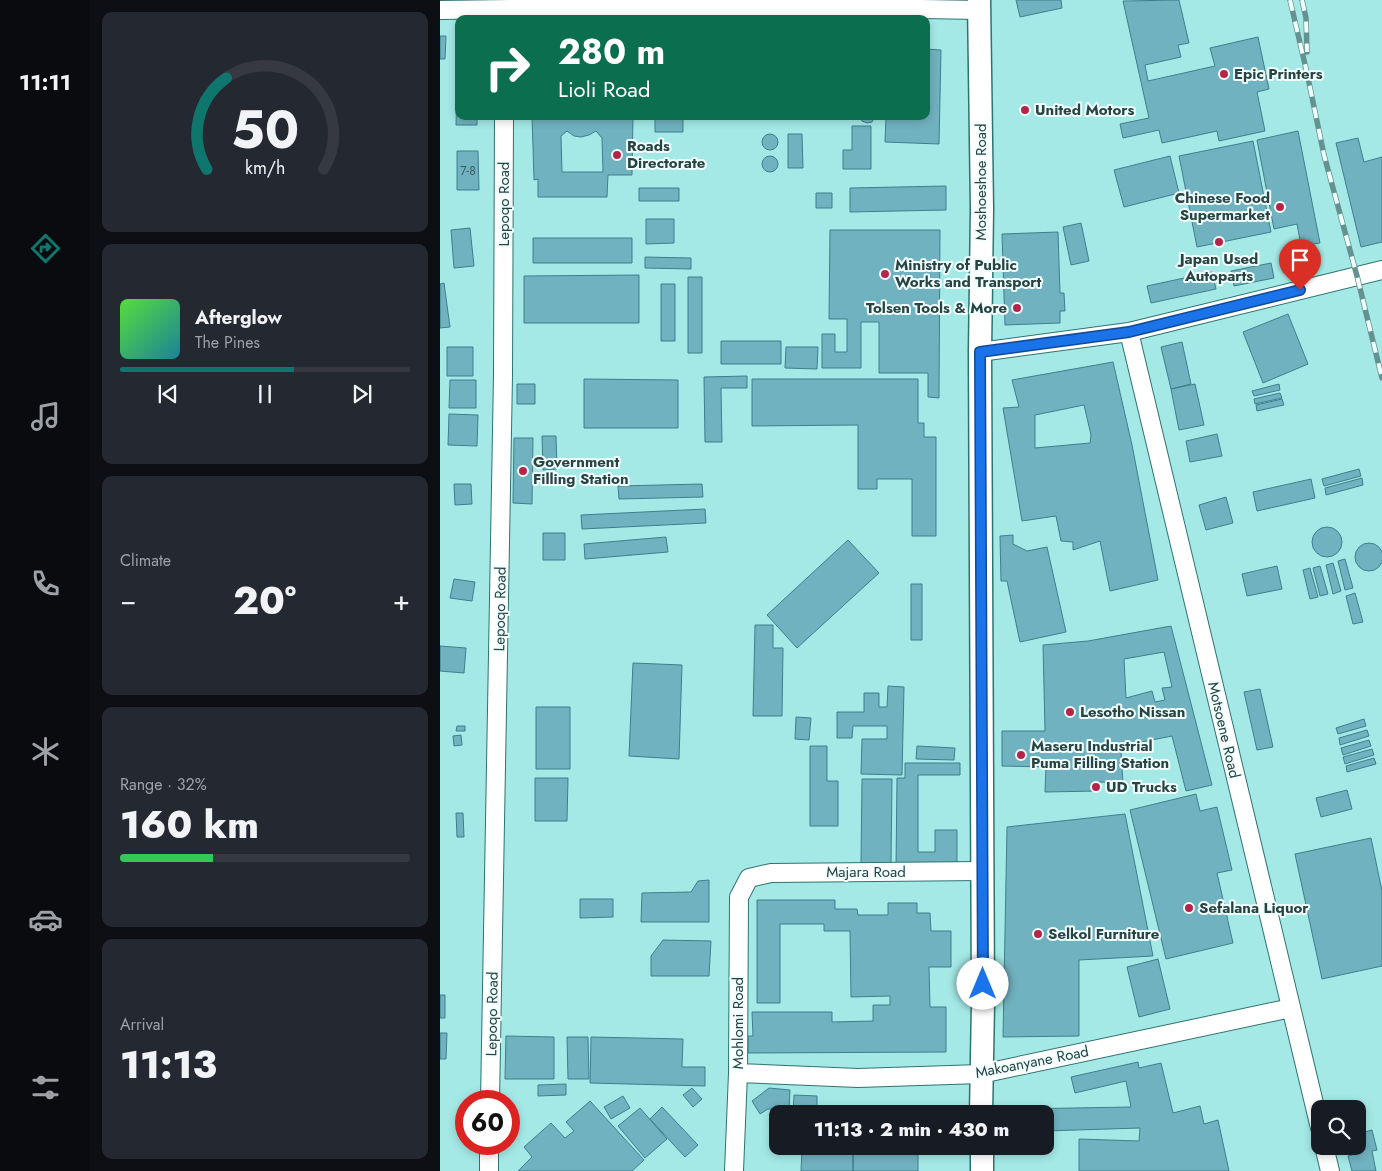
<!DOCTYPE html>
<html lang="en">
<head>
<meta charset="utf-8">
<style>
  body { margin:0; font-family:Jost,sans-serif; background:#242831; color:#f1f3f6; height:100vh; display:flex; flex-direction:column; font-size:19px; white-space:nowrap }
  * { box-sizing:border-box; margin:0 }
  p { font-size:16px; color:#9ea1a6 }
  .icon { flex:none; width:28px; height:28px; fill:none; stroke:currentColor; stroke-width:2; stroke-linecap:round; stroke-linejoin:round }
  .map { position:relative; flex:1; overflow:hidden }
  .panel { display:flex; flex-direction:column; gap:12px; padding:12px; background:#0d0f14; width:350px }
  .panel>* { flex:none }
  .top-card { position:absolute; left:15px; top:15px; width:475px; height:105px; border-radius:10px; box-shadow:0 2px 8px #0003; background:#0b6e4f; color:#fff; overflow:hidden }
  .buttons { position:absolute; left:871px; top:1100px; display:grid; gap:10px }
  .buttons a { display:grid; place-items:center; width:55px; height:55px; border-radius:10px; background:#171b24; box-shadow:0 2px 8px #0003; font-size:25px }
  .speed { position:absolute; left:15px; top:1090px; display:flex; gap:10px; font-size:25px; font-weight:700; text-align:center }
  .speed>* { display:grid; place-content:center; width:65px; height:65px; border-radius:50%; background:#171b24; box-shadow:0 2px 8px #0003; line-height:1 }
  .speed .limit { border:8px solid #d22; background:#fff; color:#111 }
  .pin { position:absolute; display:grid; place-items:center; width:42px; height:42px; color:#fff; margin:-51px -21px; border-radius:50% 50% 50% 0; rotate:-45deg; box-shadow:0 0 5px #0007 }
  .pin .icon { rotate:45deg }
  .me { position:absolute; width:55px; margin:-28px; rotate:0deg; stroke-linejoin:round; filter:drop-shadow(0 0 4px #0008) }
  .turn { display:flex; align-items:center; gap:18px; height:105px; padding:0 20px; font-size:22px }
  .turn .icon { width:65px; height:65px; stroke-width:2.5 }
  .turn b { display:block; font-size:35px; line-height:42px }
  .big { font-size:38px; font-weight:800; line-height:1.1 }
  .panel .card { flex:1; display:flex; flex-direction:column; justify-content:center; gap:8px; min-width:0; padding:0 18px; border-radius:10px; background:#242831 }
  .panel .dial { align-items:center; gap:0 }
  .dial svg { height:130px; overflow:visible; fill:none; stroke:#363941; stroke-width:7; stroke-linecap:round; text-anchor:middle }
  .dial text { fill:#f1f3f6; stroke:none }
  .song { display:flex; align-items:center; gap:15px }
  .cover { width:60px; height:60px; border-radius:8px; background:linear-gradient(135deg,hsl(110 70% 55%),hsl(190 70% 35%)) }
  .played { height:5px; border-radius:2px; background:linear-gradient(90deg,#0f766e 60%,#363941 60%) }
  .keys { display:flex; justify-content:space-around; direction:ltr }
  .heat { display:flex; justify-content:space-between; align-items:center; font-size:28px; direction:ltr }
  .charge { height:8px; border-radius:4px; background:linear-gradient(90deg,#34c759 32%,#363941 0) }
  .trip { position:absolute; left:329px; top:1105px; width:285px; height:50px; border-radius:10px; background:#171b24; box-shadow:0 2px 8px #0003; font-weight:800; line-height:50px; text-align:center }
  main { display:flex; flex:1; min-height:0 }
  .dock { display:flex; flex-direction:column; width:90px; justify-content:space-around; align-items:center; background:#090b0e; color:#9ea1a6 }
  .dock .icon { width:35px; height:35px }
  .dock .selected { color:#0f766e }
  .dock b { font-size:22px; color:#f1f3f6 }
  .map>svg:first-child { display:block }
  .building { fill:#71b2c0; stroke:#3f7f8d; fill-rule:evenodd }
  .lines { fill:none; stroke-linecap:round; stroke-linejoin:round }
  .minor-casing { stroke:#2f7371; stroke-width:20 }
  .major-casing { stroke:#2f7371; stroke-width:25 }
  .minor { stroke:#fff; stroke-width:18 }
  .major { stroke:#fff; stroke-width:22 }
  .rail-casing { stroke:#639290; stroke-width:5.5 }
  .rail { stroke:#f1fefe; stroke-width:4; stroke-dasharray:11; stroke-linecap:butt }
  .route-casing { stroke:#114b97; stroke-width:12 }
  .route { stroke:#1a73e8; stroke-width:9 }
  .poi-dot { fill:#b62549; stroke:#f1fefe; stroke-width:2 }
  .labels { text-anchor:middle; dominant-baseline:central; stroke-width:4; stroke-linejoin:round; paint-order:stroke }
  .number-label { font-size:12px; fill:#3a5f62 }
  .poi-label { font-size:15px; font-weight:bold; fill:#274342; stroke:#f1fefe; text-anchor:start }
  .street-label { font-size:15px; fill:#274342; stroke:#f1fefe }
</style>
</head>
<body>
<main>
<nav class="dock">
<b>11:11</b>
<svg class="icon selected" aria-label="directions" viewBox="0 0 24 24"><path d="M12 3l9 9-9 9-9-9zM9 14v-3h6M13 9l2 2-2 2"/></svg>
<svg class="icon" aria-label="music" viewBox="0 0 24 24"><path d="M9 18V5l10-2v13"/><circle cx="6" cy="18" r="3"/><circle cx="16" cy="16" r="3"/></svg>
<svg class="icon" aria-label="phone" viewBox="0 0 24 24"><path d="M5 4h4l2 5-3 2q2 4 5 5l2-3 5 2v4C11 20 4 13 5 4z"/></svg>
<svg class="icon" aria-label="climate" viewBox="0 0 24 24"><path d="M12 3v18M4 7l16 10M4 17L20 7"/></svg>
<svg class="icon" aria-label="car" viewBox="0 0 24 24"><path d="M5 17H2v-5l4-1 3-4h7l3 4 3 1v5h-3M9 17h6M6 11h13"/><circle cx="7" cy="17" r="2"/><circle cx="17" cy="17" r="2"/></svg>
<svg class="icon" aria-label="filters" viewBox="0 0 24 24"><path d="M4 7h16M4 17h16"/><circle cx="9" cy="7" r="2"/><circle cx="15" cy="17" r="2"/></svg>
</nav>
<section class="panel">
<div class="card dial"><svg viewBox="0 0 100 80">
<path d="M14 69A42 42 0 1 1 86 69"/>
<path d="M14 69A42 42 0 0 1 26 13" stroke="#0f766e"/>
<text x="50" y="56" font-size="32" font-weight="700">50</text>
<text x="50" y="72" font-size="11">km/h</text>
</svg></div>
<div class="card">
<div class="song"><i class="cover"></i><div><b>Afterglow</b><p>The Pines</p></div></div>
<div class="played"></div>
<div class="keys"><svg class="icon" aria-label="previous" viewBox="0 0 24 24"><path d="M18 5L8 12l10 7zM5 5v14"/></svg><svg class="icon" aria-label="pause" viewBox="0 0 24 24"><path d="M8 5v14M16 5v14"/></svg><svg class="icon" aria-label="next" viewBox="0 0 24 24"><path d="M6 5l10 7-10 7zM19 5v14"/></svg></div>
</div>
<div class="card"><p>Climate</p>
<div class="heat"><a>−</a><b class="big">20°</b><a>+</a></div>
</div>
<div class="card"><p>Range · 32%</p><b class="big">160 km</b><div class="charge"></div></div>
<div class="card"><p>Arrival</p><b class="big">11:13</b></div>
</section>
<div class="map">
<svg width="942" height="1171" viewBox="0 0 942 1171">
  <rect width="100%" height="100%" fill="#a4e9e6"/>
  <path class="building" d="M576,0H621L622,8L580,17Z
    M739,0L749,43L738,45L741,57L705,65L708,81L775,66L770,48L818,37L829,89L817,92L825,131L779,141L777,131L722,143L719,130L683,138L680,124L709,118L683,1Z
    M0,36H6L5,59H0Z
    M486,49L501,50L499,144L445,142L446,116H486Z
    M17,85H19V116H37V125H16Z
    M92,116H193L192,175H168L167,197H98V179L94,180ZM127,131L134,136L141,137L149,135L156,131L162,138L163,172H122L121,136Z
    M215,116H243V132H215Z
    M420,116H435L432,122L427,123L422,121Z
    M412,126H431V169H403V150H412Z
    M858,131L880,243L861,246L857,224L834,229L817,140Z
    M322 142a8 8 0 1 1 16 0a8 8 0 1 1-16 0Z
    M348,134H362L363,168H348Z
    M918,138L924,162L942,157V242L921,247L896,143Z
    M813,141L831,232L757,247L739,156Z
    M17,151H38L39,190H17Z
    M322 164a8 8 0 1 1 16 0a8 8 0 1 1-16 0Z
    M730,156L739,193L684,207L674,170Z
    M506,186V210L410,212V188Z
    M199,188H239V201H199Z
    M376,193H392V208H376Z
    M206,219H234V243L206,244Z
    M641,223L649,261L631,265L623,227Z
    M30,228L34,266L14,268L11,230Z
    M390,230H500L499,398L488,397V373H439V322H421V368H382V334H395V352H407V319H389Z
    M618,232L620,293H624L625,311H620V323L565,325L562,234Z
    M93,238H192V263H93Z
    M205,257L251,258V269L205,268Z
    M831,263L834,278L794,286L791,271Z
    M772,272L776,289L711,303L707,286Z
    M199,275V323H84V276Z
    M248,277H262V353H248Z
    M4,283L10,327L0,328V284Z
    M221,284H235V341H221Z
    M848,314L868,364L823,383L803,332Z
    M281,341H341V364H281Z
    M742,342L751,384L731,389L721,347Z
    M7,347H33V376H7Z
    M346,347H378L377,369L345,368Z
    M673,362L692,445L718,580L670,591L660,541L633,550V542L621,541L616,516L582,521L563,408L579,407L572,380ZM644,405L651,435L650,443L595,448V415Z
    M307,376V388H281L282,442H265L264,377Z
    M144,379L238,380V428H144Z
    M312,379H478V423H484V437H496V536H472V479H437V489H418V425L312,426Z
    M10,380H36V408H9Z
    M77,384H95V404H77Z
    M755,384L764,425L739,430L731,389Z
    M839,384L840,390L814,396L812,391Z
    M840,393L842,398L815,404L814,399Z
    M842,399L844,405L817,411L816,405Z
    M9,414L38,415L37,446L8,445Z
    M777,434L782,456L750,462L746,441Z
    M102,436H116L117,469L103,470Z
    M74,438H93L92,504L73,503Z
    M919,469L921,476L884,486L882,479Z
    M922,478L923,485L886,495L885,488Z
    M871,479L875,498L817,511L813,492Z
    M14,484H31L32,504L15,505Z
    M262,484L263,497L179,499L178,486Z
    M786,497L793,523L766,530L759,505Z
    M265,509L266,523L142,529L141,515Z
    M872 542a15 15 0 1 1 30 0a15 15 0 1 1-30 0Z
    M103,533H125V560H103Z
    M573,535V544L587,551L607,547L626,632L580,642L567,581H561L560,536Z
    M226,537L228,552L145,559L144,544Z
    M408,540L439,573L357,648L327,615Z
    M915 557a14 14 0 1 1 28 0a14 14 0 1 1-28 0Z
    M905,559L913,588L905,590L898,561Z
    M893,563L901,591L893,594L886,565Z
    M837,566L842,589L807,596L802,574Z
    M880,566L888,594L880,596L873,568Z
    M870,568L878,597L870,599L863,570Z
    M14,579L35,582L32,601L10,598Z
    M471,584H482V640H471Z
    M915,593L923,622L913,624L906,596Z
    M315,625H333V648H343L342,716H313Z
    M731,626L772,785L746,791L732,736L692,744V749L681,751L683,783L659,782L658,791L605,792L606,767L562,766V731H605L603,645L648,641ZM724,652L732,687L722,688L725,700L715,702L712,691L686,698L684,659Z
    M0,646L26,648L24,673L0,671Z
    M193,663L242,665L239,759L189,756Z
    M448,686L464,687L462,775L421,774L422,739H447V726H413L412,738H397V712H424V693H439V707H447Z
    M820,689L833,747L817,750L804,692Z
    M96,707H130V769H96Z
    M356,717L371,718L369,740L355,739Z
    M924,719L926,726L898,734L896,728Z
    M17,726H25V731H16Z
    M927,730L929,736L900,745L899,738Z
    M21,735L22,745L14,746L13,736Z
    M929,740L931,746L903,755L901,748Z
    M370,746H387V781H398V826H370Z
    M477,746L515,748L514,760L476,759Z
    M932,749L934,755L905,764L903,757Z
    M934,758L936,764L907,772L906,766Z
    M465,763H520V775H478V852H495V830H517V868H456L457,778H465Z
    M95,778H128L127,821H95Z
    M422,779H452L451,863H421Z
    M907,790L912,809L881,817L876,798Z
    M756,794L760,811L777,807L792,870L777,873L793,943L726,959L690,810Z
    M16,813H23L24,837H17Z
    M685,814L713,956L639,960V1036L563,1037L567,827Z
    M931,838L942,891V966L882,979L855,854Z
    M269,880V922H201L202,893L251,892L258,881Z
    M140,899H173V917L140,918Z
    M317,900H395V909H417L418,915H448V903H477V913H490L491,931H511V967H489L490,1007H506V1052L308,1053V1036H313L312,1012H392V1022L433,1021V1005H450V996L411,997L410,931H384V924H340V1003H317Z
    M223,940L271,941L269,976H211V956Z
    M718,959L730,1009L699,1017L687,967Z
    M0,995H5V1018H0Z
    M0,1033H7L6,1059H0Z
    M66,1036L114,1037V1079H65Z
    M127,1037H148L149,1079H128Z
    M151,1037L243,1039L242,1067H265V1086L150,1083Z
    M698,1062L699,1068L721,1063L733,1113L760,1106L764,1124L778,1120L789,1171H639V1139L699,1141L700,1128L605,1131V1114H575V1109L691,1107L686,1081L635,1093L631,1077Z
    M126,1084V1095L98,1096V1085Z
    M252,1088L262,1099L253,1107L243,1095Z
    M329,1088L350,1090L349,1110L328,1109L320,1114L312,1101Z
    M354,1095L377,1096V1106L413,1107L412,1114H353Z
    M183,1096L190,1108L171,1119L164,1107Z
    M150,1101L204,1160L192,1171H78L92,1157L84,1147L111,1123L125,1138L134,1131L126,1122Z
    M222,1107L258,1145L245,1157L210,1119Z
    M200,1108L227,1139L205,1158L178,1126Z
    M932,1130L937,1150L932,1151L936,1171H912L908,1156L912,1155L909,1146H918V1134Z
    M413,1146H478V1171H413Z
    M362,1149H413V1171H361Z"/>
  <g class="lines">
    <g class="minor-casing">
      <path id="minor" d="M0,10L308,6L540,10
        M689,332L880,1128
        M540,352L689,332L942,270
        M298,1073L418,1078L541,1074L851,1008
        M50,1101L63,375L64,116
        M884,1146L890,1171
        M49,1171V1144
        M294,1171L298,1073L299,897L309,878L331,873L542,871"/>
    </g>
    <g class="major-casing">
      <path id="major" d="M539,0L542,209L540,352L543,1003L541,1114
        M542,1146V1171"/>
    </g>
    <use href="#minor" class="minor"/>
    <use href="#major" class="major"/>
    <g class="rail-casing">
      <path id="rail" d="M850,0L867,73L884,155L917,276L942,378
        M862,0L866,18L867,52"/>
    </g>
    <use href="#rail" class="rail"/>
  </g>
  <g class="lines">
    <g class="route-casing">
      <path id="route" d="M543,984L540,352L689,332L860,290"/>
    </g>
    <use href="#route" class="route"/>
  </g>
  <g class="poi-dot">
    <circle cx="784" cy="74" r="5"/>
    <circle cx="585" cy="110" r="5"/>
    <circle cx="177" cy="155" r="5"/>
    <circle cx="840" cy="207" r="5"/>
    <circle cx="779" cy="242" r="5"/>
    <circle cx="445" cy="274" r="5"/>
    <circle cx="577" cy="308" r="5"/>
    <circle cx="83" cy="471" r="5"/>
    <circle cx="630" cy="712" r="5"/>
    <circle cx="581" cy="755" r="5"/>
    <circle cx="656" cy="787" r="5"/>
    <circle cx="749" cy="908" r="5"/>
    <circle cx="598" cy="934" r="5"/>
  </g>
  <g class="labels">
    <g class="number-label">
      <text x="28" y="171">7-8</text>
    </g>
    <g class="poi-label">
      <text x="794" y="74">Epic Printers</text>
      <text x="595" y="110">United Motors</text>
      <text x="187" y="146">Roads<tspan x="187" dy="17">Directorate</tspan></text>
      <text x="830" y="198" text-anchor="end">Chinese Food<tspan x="830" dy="17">Supermarket</tspan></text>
      <text x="779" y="259" text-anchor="middle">Japan Used<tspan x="779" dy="17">Autoparts</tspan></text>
      <text x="455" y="265">Ministry of Public<tspan x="455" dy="17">Works and Transport</tspan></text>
      <text x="567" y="308" text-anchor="end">Tolsen Tools &amp; More</text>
      <text x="93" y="462">Government<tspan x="93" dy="17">Filling Station</tspan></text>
      <text x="640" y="712">Lesotho Nissan</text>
      <text x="591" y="746">Maseru Industrial<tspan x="591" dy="17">Puma Filling Station</tspan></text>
      <text x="666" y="787">UD Trucks</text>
      <text x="759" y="908">Sefalana Liquor</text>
      <text x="608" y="934">Selkol Furniture</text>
    </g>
    <g class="street-label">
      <text transform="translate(541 182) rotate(-90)">Moshoeshoe Road</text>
      <text transform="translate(64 204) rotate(-90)">Lepoqo Road</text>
      <text transform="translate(60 609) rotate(-89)">Lepoqo Road</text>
      <text transform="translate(784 730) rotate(77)">Motsoene Road</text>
      <text x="426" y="872">Majara Road</text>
      <text transform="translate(52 1014) rotate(-89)">Lepoqo Road</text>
      <text transform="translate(298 1023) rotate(-90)">Mohlomi Road</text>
      <text transform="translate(592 1062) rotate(-11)">Makoanyane Road</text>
    </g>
  </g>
</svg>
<div class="buttons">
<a><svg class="icon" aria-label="search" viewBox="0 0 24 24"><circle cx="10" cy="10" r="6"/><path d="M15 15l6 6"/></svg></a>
</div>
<div class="speed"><div class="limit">60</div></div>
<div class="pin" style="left:860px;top:290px;background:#d93025"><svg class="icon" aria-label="arrive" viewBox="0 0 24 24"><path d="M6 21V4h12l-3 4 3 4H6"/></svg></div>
<svg class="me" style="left:543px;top:984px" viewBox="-20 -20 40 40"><circle r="19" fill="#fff"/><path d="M0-13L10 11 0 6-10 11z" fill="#1a73e8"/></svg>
<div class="trip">11:13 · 2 min · 430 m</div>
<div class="top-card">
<div class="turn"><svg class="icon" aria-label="right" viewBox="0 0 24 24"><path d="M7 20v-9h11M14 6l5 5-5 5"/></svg><div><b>280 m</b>Lioli Road</div></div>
</div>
</div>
</main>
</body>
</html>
